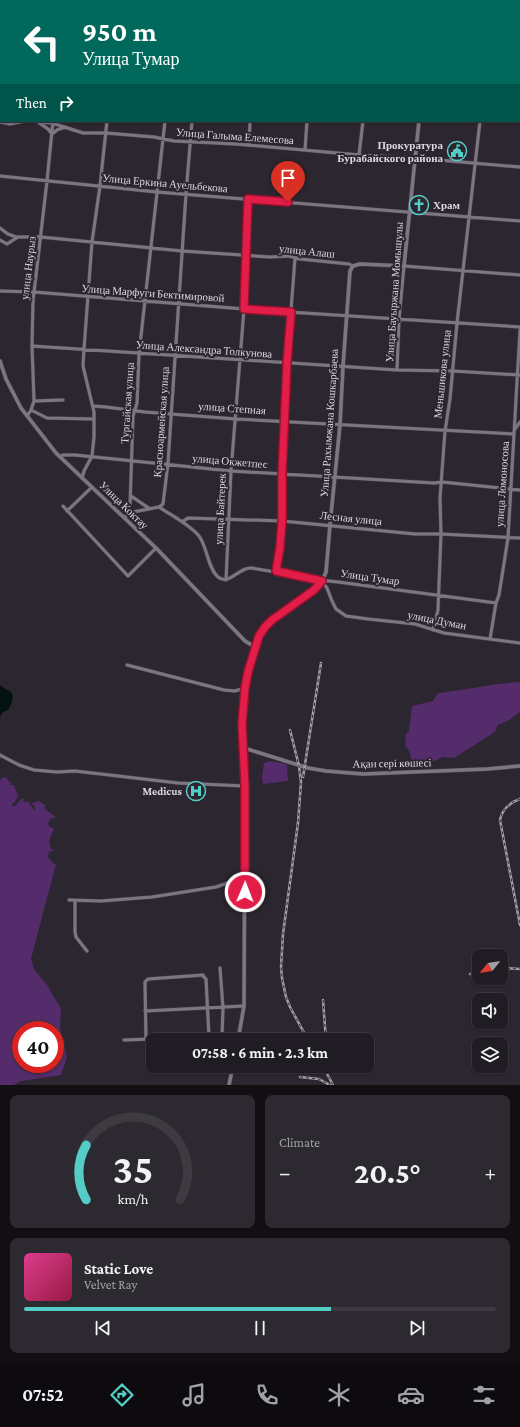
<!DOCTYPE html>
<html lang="en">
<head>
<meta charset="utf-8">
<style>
  body { margin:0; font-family:"Crimson Pro",serif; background:#2d2930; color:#f1f3f6; height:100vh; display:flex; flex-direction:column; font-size:15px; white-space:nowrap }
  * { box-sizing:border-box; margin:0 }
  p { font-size:13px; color:#a2a1a6 }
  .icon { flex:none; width:22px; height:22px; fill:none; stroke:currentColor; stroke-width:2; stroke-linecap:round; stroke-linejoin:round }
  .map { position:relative; height:1085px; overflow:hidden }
  .side { display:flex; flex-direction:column; gap:10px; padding:10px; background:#120f13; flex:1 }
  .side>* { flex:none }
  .guide { position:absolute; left:0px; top:0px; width:520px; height:122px; box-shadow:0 1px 3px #0004,0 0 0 1px #3d3a41; background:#00695c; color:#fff; overflow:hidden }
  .needle { width:26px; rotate:240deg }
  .fabs { position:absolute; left:472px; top:949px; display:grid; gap:8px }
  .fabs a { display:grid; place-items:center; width:36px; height:36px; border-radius:8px; background:#201c23; box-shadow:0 1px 3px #0004,0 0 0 1px #3d3a41; font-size:20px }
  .speed { position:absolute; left:12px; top:1021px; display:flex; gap:8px; font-size:20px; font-weight:700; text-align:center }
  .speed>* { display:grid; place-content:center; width:52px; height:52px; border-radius:50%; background:#201c23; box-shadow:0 1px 3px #0004,0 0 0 1px #3d3a41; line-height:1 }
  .speed .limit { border:6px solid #d22; background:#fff; color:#111 }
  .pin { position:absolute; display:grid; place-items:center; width:34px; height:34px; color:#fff; margin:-41px -17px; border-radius:50% 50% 50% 0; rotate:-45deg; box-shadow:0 0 4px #0007 }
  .pin .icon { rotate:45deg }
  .me { position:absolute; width:44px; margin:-22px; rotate:1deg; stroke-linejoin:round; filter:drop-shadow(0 0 3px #0008) }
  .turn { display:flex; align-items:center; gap:14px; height:84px; padding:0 16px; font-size:18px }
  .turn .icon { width:52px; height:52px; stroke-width:2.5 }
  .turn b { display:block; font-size:28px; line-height:34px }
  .then { display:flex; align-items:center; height:38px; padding:0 16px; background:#0003; gap:8px; font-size:15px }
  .big { font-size:30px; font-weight:700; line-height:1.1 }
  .side .card { flex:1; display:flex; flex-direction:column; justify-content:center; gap:6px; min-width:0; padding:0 14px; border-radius:8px; background:#2d2930 }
  .side .dial { align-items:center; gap:0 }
  .dial svg { height:104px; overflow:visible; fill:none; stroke:#3d3a41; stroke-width:7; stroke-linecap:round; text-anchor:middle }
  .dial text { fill:#f1f3f6; stroke:none }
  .song { display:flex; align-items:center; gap:12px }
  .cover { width:48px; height:48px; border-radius:6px; background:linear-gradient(135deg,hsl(330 70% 55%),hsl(340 70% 35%)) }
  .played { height:4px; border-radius:2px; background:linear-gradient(90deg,#54cdc6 65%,#3d3a41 65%) }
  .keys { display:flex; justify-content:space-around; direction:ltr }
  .heat { display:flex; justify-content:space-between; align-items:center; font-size:22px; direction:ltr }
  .side .tiles { flex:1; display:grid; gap:10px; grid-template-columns:1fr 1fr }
  .card:last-child { grid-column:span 2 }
  .trip { position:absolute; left:146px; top:1033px; width:228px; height:40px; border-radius:8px; background:#201c23; box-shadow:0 1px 3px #0004,0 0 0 1px #3d3a41; font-weight:700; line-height:40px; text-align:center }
  .menu { display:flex; height:64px; justify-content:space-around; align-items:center; background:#0d0b0e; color:#a2a1a6 }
  .menu .icon { width:28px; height:28px }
  .menu .active { color:#54cdc6 }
  .menu b { font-size:18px; color:#f1f3f6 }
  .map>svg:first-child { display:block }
  .green { fill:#542b6b; fill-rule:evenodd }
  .water { fill:#031110 }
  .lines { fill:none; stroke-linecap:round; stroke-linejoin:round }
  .minor-casing { stroke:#48434b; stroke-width:4 }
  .tertiary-casing { stroke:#48434b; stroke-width:4.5 }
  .minor { stroke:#7d7682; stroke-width:3 }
  .tertiary { stroke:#7d7682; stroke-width:3.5 }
  .rail-casing { stroke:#a39ea6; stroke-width:2.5 }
  .rail { stroke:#2b262f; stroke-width:1; stroke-dasharray:3; stroke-linecap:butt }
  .route-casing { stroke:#92132f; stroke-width:10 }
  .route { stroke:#e11d48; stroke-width:7 }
  .labels { text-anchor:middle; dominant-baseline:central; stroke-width:4; stroke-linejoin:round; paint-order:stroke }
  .street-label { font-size:11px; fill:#dcd8df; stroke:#2b262f }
  .poi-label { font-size:11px; font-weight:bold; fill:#dcd8df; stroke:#2b262f; text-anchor:end }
</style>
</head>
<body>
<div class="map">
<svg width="520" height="1085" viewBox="0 0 520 1085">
  <rect width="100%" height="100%" fill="#2b262f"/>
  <path class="green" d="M520,682V712L509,720L498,725L495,732L454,758L443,757L432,762L426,761L420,767L416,768L413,766L409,751L405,745L406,734L409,731L412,706L433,701L437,694L440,693L498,684Z
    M269,761L287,764L288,781L263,784L262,777L264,763Z
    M4,777L7,778L8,781L11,782V784L8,785H14L18,796L15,802L12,804V806H15L20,800L24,798L23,802H28L35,811V807L31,803L39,801L46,806L44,808L45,809L56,817L50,819L48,824L50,827L54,828L49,841L51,849L55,850L49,852L48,857L53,863L56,864L31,959L34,969L47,985L61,1009L60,1028L67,1057L61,1075L21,1081L14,1085H0V780ZM21,1030H55V1064H21Z"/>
  <path class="water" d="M0,685L5,689L10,691C16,697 11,704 8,710L3,712L0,717Z"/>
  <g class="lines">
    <g class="minor-casing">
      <path id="minor" d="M64,1V0
        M180,1V0
        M0,10H1
        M519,69H520
        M519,113H520
        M31,121L52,123L83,133H106L154,137L174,141L236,144L359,155L416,158L520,167
        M0,122L10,124L25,121
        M38,122L48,129L52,134L57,130L65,127
        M249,145L250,121
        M305,150L307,121
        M359,155L363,121
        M0,176L157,192L520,221
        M0,228L8,234L16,237
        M0,240L7,244L18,237H41L182,251L270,257L289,256L300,259L349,264L353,266
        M0,291L34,292L244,309L520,327
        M32,346L397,370L453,371L520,375
        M397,370L399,319L404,266L520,275
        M34,401L63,400
        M93,406L106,407L145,412L236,419L514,434
        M31,410L47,418L94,419
        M27,416L31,410L34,401L32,346L33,301L47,181L53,121
        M515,429L520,422
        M60,457L63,455H75L231,471L434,483L442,482L520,490
        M82,478L84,471L92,456L94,437V412L83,366L84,349L92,242L100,186L107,121
        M131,496L150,509
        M63,506L128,576L156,548
        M159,507L163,504L168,463L186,194L192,121
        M67,511L92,487
        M128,513L159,507C172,516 189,524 199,536C207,546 208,569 218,577C229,586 239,567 251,568C280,572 309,580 338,582L496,603
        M125,518L130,506L133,416L137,403L139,354L165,121
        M182,522L188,518L282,521L415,534H441L520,538
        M276,571L280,547L282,521V474L287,363L295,258
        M226,580L231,471L244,309L248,199
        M322,581L327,588L332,601L336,609L346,616L368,619L415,624L444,633L520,643
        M433,630L438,610L441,534L440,498L445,431L450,399L457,323L480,121
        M490,639L496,603L499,595L508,538L520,330
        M127,665L224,690L235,691L245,688
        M0,755L19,765L34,770L57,772L75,771L178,783L245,786
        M69,900L101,901L152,897L216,887L245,877
        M75,901V932L76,937L87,951
        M220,968L223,1008L222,1037
        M145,1011L244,1006
        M124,1040L209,1037L206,979L203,976
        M146,1040L145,982L148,979L203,975"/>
    </g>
    <g class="tertiary-casing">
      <path id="tertiary" d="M386,0L394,1
        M8,1V0
        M433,1V0
        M519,16H520
        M0,65L1,66
        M0,113L1,95
        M0,361L6,379L21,408L56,453L156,548L245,641L255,647
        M244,748L308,768L326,771L363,774L487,769L520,766
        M238,1040L244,1006C244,933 245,860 245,787C245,766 243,745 242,724C242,698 247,671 255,646C258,640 260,633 264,627C282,607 318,597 326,572L330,525L340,425L343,366L350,271L353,266L360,264L404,266L419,121
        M229,1085L233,1066"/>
    </g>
    <use href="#minor" class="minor"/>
    <use href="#tertiary" class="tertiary"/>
    <g class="rail-casing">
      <path id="rail" d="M290,730L299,766L301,782L298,823L283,934L281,967L282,978L286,997L290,1007L308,1040
        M303,777L321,663
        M520,799C509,803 502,809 500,820L520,925
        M501,968L520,969
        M470,974L479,972
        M323,1000L326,1040
        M323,1066L333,1085
        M300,1077L319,1079L330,1085"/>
    </g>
    <use href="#rail" class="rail"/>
  </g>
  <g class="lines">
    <g class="route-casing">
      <path id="route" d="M245,892V786L242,724L245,688L248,672L259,636L265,627L272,620L314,590L322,581L276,571L280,547L282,521V474L287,363L291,312L244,309L248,199L288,202"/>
    </g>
    <use href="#route" class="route"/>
  </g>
  <defs>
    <g id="civic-ring" transform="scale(1)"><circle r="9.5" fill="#2b262f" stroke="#54cdc6" stroke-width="1.5"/><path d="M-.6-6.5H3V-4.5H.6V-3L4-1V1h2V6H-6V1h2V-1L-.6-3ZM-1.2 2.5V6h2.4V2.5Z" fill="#54cdc6"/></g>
    <g id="church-ring" transform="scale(1)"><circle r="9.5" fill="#2b262f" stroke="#54cdc6" stroke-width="1.5"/><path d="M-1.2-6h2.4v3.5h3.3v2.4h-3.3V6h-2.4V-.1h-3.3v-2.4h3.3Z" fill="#54cdc6"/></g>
    <g id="hospital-ring" transform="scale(1)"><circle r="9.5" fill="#2b262f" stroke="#54cdc6" stroke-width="1.5"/><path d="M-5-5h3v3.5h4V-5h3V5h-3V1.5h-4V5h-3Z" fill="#54cdc6"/></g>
  </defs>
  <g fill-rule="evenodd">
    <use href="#civic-ring" x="457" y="151"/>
    <use href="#church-ring" x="419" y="205"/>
    <use href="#hospital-ring" x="196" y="791"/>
  </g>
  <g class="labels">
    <g class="street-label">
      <text transform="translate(235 136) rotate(4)">Улица Галыма Елемесова</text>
      <text transform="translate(165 183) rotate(5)">Улица Еркина Ауельбекова</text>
      <text transform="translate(307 251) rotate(6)">улица Алаш</text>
      <text transform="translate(28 268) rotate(-83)">улица Наурыз</text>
      <text transform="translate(394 292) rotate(-86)">Улица Бауыржана Момышулы</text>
      <text transform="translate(153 293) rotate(4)">Улица Марфуги Бектимировой</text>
      <text transform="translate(204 349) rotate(4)">Улица Александра Толкунова</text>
      <text transform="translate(442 374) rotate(-84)">Меньшикова улица</text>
      <text transform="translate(127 403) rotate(-86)">Тургайская улица</text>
      <text transform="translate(232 408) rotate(4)">улица Степная</text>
      <text transform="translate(161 422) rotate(-86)">Красноармейская улица</text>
      <text transform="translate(329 423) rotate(-86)">Улица Рахымжана Кошкарбаева</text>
      <text transform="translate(230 461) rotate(5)">улица Окжетпес</text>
      <text transform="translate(502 484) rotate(-86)">улица Ломоносова</text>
      <text transform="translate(124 505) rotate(44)">Улица Коктау</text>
      <text transform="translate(220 509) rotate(-87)">улица Байтерек</text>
      <text transform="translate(351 518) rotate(6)">Лесная улица</text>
      <text transform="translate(370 577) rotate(8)">Улица Тумар</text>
      <text transform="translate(437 620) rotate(11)">улица Думан</text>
      <text transform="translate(392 763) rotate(-1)">Ақан сері көшесі</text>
    </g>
    <g class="poi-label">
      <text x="443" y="145">Прокуратура<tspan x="443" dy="13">Бурабайского района</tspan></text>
      <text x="433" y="205" text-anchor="start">Храм</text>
      <text x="182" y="791">Medicus</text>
    </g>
  </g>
</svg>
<div class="fabs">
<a><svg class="needle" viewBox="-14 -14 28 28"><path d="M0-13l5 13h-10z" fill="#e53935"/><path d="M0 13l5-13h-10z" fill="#a2a1a6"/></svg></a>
<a><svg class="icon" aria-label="sound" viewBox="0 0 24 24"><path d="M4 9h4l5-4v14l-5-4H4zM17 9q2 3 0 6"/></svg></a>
<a><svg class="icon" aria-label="layers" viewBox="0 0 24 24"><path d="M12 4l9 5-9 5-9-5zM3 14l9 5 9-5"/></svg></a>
</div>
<div class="speed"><div class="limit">40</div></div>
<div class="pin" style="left:288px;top:202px;background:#d93025"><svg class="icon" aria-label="arrive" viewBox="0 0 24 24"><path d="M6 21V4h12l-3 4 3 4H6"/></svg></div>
<svg class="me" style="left:245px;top:892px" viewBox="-20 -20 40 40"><circle r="17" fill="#e11d48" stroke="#fff" stroke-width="3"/><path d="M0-11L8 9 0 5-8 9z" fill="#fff"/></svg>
<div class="trip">07:58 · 6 min · 2.3 km</div>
<div class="guide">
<div class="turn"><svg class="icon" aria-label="left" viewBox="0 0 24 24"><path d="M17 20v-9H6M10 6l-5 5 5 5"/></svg><div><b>950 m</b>Улица Тумар</div></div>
<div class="then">Then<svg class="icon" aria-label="right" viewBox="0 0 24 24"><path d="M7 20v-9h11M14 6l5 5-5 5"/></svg></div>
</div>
</div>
<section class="side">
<div class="tiles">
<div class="card dial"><svg viewBox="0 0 100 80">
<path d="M14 69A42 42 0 1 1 86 69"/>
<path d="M14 69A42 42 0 0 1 14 27" stroke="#54cdc6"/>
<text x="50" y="56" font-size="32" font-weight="700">35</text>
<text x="50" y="72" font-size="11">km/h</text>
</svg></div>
<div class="card"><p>Climate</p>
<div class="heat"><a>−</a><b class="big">20.5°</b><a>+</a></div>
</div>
<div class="card">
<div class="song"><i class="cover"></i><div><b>Static Love</b><p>Velvet Ray</p></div></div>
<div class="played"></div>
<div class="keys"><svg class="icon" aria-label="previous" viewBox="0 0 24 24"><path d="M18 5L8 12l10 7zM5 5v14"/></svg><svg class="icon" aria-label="pause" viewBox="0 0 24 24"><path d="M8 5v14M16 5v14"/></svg><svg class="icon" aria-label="next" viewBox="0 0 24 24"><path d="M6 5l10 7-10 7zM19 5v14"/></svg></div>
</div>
</div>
</section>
<nav class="menu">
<b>07:52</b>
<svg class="icon active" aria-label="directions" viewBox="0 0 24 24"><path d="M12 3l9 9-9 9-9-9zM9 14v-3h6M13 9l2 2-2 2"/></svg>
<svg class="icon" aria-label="music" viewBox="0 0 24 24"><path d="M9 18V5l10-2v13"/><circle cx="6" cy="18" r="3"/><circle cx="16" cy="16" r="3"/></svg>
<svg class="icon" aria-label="phone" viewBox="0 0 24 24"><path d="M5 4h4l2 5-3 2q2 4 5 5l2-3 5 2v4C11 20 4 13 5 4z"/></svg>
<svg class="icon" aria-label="climate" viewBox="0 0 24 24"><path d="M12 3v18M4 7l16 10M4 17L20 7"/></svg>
<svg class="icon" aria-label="car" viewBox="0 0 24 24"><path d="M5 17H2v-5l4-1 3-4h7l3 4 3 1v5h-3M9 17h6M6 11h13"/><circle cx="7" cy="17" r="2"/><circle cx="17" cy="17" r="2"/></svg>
<svg class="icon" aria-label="filters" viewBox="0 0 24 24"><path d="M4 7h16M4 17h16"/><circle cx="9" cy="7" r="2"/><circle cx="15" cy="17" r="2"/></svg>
</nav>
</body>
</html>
